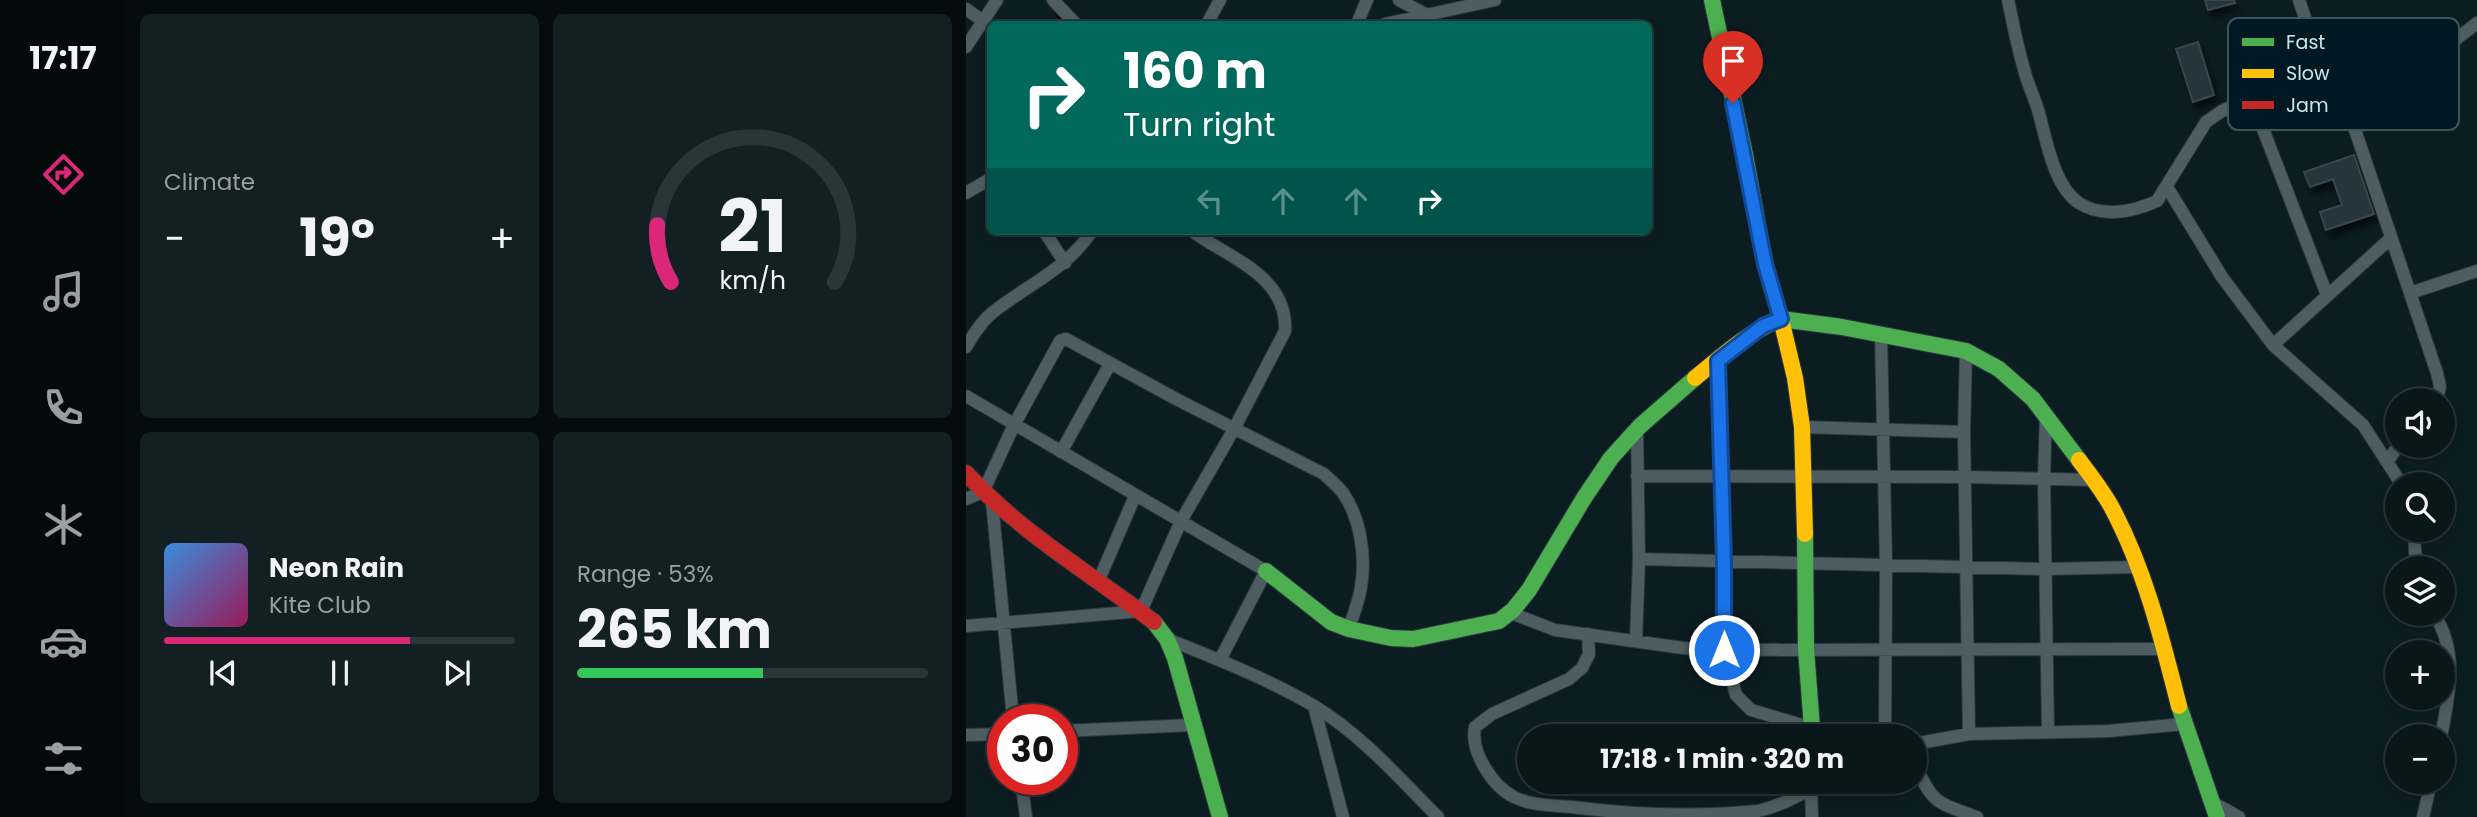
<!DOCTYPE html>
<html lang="en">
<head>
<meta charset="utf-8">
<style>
  body { margin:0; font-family:Poppins,sans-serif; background:#121f23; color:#f1f3f6; height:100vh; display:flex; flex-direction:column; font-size:26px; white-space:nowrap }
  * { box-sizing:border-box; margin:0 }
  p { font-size:23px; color:#999fa2 }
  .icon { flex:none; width:38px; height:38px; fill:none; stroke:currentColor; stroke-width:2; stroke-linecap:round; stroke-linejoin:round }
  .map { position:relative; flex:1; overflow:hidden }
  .side { display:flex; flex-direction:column; gap:14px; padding:14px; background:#050c0e; width:840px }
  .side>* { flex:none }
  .banner { position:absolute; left:21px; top:21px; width:665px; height:214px; border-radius:10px; box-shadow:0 4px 10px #0003,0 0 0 2px #293539; background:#00695c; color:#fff; overflow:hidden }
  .controls { position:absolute; left:1419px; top:388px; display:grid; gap:14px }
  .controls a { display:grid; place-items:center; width:70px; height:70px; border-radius:50%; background:#09161a; box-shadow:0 4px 10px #0003,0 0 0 2px #293539; font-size:35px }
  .speed { position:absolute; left:21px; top:704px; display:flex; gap:14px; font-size:35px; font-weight:700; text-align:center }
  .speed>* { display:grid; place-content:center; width:91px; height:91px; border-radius:50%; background:#09161a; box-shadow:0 4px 10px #0003,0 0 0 2px #293539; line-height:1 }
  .speed .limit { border:10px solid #d22; background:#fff; color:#111 }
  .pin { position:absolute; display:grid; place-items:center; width:60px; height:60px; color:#fff; margin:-72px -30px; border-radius:50% 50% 50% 0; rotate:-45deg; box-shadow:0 0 7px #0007 }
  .pin .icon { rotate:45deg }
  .me { position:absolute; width:77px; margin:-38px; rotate:0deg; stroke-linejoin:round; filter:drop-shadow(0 0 5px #0008) }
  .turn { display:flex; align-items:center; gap:24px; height:147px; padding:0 21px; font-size:32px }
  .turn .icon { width:91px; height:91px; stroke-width:2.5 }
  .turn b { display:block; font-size:49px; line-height:60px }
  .lanes { display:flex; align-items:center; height:66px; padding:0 21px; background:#0003; justify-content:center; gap:35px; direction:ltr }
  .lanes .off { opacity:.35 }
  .big { font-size:52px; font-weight:700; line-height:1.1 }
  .side .widget { flex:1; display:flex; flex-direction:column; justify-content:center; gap:10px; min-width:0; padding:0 24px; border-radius:10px; background:#121f23 }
  .side .dial { align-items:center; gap:0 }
  .dial svg { height:182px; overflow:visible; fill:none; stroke:#293539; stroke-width:7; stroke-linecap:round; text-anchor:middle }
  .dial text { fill:#f1f3f6; stroke:none }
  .song { display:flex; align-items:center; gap:21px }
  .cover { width:84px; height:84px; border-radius:10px; background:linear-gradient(135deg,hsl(210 70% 55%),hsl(330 70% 35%)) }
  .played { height:7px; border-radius:4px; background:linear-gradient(90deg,#db2777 70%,#293539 70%) }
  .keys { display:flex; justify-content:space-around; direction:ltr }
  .heat { display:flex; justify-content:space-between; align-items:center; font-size:38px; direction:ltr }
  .charge { height:10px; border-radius:5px; background:linear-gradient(90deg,#34c759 53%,#293539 0) }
  .side .tiles { flex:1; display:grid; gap:14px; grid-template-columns:repeat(2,1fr) }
  .trip { position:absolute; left:551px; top:724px; width:410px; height:70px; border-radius:35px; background:#09161a; box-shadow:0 4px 10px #0003,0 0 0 2px #293539; font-weight:700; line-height:70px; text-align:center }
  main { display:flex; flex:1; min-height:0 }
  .menu { display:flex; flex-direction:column; width:126px; justify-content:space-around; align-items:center; background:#04090a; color:#999fa2 }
  .menu .icon { width:49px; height:49px }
  .menu .selected { color:#db2777 }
  .menu b { font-size:32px; color:#f1f3f6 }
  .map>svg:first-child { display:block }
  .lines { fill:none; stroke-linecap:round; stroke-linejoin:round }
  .stream { stroke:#200703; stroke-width:3.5 }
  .building { fill:#25363b; stroke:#37474c; stroke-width:2; filter:url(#shadow) }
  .street-casing { stroke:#2c383c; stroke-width:14 }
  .fast-casing { stroke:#2c383c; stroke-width:18 }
  .slow-casing { stroke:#2c383c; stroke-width:18 }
  .jam-casing { stroke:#2c383c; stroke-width:18 }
  .street { stroke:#4e5d61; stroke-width:12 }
  .fast { stroke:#4caf50; stroke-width:16 }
  .slow { stroke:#ffc107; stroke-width:16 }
  .jam { stroke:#c62828; stroke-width:16 }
  .route-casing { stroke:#114b97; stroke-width:18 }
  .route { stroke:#1a73e8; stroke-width:12 }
  .key { fill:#001821; stroke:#3e555e; stroke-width:2 }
  .key-label { font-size:19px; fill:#cfe4ec }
</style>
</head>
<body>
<main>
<nav class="menu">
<b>17:17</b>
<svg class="icon selected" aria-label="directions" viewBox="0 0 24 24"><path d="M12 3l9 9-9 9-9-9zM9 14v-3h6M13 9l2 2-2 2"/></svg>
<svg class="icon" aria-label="music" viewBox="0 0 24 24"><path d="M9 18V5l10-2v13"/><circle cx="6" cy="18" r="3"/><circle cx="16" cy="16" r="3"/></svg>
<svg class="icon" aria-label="phone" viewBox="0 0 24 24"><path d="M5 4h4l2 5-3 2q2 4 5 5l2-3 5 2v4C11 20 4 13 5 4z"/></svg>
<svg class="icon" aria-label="climate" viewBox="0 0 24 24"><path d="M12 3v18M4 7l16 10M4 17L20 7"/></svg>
<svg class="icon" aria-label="car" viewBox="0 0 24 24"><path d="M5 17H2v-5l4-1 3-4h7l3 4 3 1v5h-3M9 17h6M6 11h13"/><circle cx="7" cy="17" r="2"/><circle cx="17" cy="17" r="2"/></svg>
<svg class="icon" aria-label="filters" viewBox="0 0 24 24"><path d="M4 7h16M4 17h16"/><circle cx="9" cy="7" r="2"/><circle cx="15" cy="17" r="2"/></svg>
</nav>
<section class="side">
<div class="tiles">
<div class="widget"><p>Climate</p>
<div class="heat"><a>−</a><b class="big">19°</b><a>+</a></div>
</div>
<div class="widget dial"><svg viewBox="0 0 100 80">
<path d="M14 69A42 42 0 1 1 86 69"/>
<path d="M14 69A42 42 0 0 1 8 44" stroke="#db2777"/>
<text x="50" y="56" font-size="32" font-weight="700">21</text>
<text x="50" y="72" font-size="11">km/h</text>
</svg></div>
<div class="widget">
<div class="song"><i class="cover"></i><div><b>Neon Rain</b><p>Kite Club</p></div></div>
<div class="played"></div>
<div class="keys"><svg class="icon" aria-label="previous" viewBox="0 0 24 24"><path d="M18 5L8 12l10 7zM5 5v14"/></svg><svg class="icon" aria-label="pause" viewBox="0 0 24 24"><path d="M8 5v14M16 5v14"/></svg><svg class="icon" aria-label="next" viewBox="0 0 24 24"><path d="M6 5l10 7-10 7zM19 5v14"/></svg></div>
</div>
<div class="widget"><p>Range · 53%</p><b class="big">265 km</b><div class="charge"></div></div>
</div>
</section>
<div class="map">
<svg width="1511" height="817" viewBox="0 0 1511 817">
  <defs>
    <filter id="shadow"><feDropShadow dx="4" dy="7" stdDeviation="3.5" flood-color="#0009"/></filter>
  </defs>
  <rect width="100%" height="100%" fill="#0c1d22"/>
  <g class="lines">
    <path class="stream" d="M90,14L99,24"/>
  </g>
  <path class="building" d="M1239,0H1268L1269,3L1242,10Z
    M1232,42L1248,95L1227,102L1210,49Z
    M1388,155L1408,214L1360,230L1354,212L1376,205L1367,179L1344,187L1338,172Z"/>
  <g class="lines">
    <g class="street-casing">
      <path id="street" d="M87,0L110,24
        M433,0L461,15
        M1042,0C1047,23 1051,46 1058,69C1061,83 1068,96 1072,110C1080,137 1087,186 1113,203C1136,218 1167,212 1191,201L1240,122L1256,111L1285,98L1349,86L1354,80L1356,68L1333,0
        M0,9L17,21
        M241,24L254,0
        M391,24L401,0
        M419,24L529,0
        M0,47L31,0
        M1356,68C1379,68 1405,71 1429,68C1460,63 1487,42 1511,23
        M1354,80L1368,92L1383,112L1471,373L1474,386L1471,401
        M1285,98L1361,295
        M1201,187L1256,277L1307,345L1397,425L1436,485
        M0,193L24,179
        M78,231L99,263
        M1444,293L1511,271
        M915,335L920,565L919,737
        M1307,345L1425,238
        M0,347C7,335 15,322 26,313C62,284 99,271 126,231
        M1000,351L998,432L1003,734
        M752,361L758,562V650L770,695L785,710L846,728L861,737
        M0,396L300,571L254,660
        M1080,416L1078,478L1082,731
        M836,427L998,432
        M95,452L144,364
        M1422,461L1432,446
        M671,476L999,477L1128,480
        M0,499L17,492L48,425L94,341L100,339L212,400L358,474C364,480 372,486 377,493C395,519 400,558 395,587C393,601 387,615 383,629
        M26,502L47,719
        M1448,530L1450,569
        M673,559L1079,569L1173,567
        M132,582L169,496
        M545,613L589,630L717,648L758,650L1199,649
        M1468,614C1493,652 1483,695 1475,737
        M0,626L175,611L215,521L268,429L319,331C322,275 262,258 226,231
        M622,634L623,654L616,668L603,679L526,714L509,727C504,751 526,786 548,797C566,806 587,805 606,807C667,815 731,817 792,811C814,806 837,794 855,782
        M201,639C249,658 304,680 348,706C396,735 433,778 472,817
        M670,641L673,559L671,430
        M348,706L377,817
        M96,731L226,725
        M0,735L37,734
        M948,744L1003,734L1143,731L1218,724
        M948,762C967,804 969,802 1011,817
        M55,779L60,817
        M845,789L846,817
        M1246,802L1273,817
        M1457,817L1465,782"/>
    </g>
    <g class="fast-casing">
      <path id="fast" d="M746,0L779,155L799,264L815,319L876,327L1000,351L1033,369L1067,399L1113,460
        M839,534L840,649L846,728
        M300,571L365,622L383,629L425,638L447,639L533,621L547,610L563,590L618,498L645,458L674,426L729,378
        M188,622L201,639L209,658L254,817
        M1213,706L1251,817"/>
    </g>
    <g class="slow-casing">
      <path id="slow" d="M729,378C756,356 782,332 815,319L829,378L836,427L839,534
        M1113,460C1124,475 1137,491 1146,508C1179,570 1196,639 1213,706"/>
    </g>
    <g class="jam-casing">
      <path id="jam" d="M0,473C55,533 124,573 188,622"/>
    </g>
    <use href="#street" class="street"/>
    <use href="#fast" class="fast"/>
    <use href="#slow" class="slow"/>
    <use href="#jam" class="jam"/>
  </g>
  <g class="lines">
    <g class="route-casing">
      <path id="route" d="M758,650V562L752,361L797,326L815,319L799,264L767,103"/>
    </g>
    <use href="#route" class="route"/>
  </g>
  <rect x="1262" y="18" width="231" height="112" rx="10" class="key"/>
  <rect x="1276" y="38" width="32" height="8" fill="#4caf50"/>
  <rect x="1276" y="69" width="32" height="9" fill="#ffc107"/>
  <rect x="1276" y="101" width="32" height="8" fill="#c62828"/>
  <g class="key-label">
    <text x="1320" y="49">Fast</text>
    <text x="1320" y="80">Slow</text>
    <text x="1320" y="112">Jam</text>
  </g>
</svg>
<div class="controls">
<a><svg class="icon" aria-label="sound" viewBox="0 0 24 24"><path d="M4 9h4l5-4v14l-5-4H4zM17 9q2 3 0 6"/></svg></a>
<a><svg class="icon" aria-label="search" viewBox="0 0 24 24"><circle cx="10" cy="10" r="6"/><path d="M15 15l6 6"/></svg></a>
<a><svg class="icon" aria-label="layers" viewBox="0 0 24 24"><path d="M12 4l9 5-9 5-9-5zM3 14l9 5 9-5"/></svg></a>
<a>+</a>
<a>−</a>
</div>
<div class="speed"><div class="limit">30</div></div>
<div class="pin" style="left:767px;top:103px;background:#d93025"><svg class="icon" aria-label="arrive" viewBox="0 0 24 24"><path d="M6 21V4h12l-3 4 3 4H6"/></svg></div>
<svg class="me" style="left:758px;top:650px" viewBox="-20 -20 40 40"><circle r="17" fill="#1a73e8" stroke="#fff" stroke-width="3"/><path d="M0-11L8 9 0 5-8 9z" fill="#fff"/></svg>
<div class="trip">17:18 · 1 min · 320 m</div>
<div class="banner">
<div class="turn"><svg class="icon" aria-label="right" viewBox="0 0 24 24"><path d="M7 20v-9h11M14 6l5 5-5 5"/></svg><div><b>160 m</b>Turn right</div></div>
<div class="lanes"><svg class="icon off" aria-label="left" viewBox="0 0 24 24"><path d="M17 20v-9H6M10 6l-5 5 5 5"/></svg><svg class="icon off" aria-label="ahead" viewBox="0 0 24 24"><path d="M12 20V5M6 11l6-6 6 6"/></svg><svg class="icon off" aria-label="ahead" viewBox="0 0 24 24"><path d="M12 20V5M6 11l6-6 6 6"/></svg><svg class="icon" aria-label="right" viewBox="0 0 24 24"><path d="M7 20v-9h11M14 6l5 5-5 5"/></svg></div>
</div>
</div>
</main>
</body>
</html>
